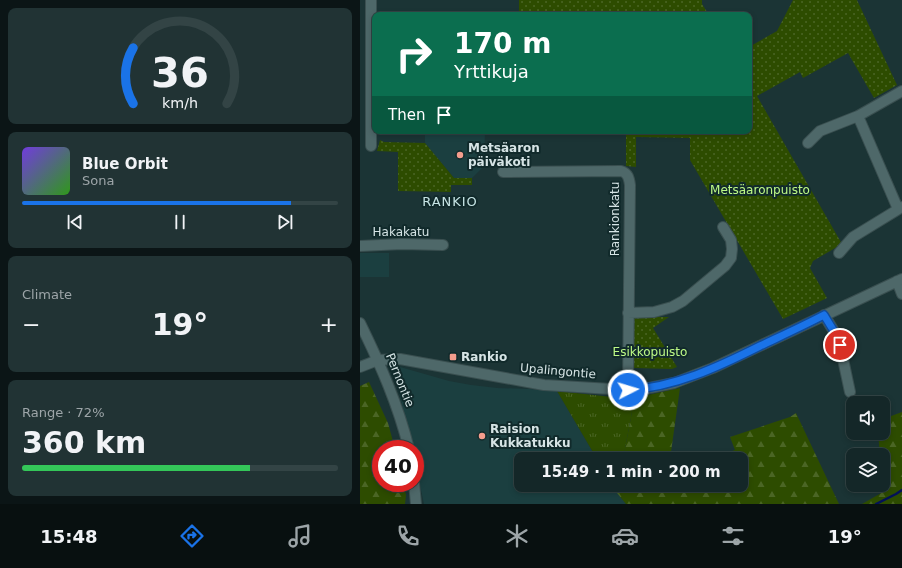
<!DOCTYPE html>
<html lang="en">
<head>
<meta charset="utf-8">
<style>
  body { margin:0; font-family:"DejaVu Sans",sans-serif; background:#213334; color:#f1f3f6; height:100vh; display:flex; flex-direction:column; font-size:15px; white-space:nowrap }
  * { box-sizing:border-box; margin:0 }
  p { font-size:13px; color:#9da5a8 }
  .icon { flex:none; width:22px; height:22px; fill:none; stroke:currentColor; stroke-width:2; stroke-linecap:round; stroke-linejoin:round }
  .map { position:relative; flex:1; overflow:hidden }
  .details { display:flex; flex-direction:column; gap:8px; padding:8px; background:#0b1516; width:360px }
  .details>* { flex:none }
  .top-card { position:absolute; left:12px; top:12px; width:380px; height:122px; border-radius:8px; box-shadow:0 2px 6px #0003,0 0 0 1px #334445; background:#0b6e4f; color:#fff; overflow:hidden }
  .fabs { position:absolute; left:486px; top:396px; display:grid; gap:8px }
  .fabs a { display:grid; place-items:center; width:44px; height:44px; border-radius:8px; background:#142728; box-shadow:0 2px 6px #0003,0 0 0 1px #334445; font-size:20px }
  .speed { position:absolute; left:12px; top:440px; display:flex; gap:8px; font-size:20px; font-weight:700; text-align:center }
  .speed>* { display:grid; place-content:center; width:52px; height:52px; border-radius:50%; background:#142728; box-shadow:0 2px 6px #0003,0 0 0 1px #334445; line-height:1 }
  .speed .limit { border:6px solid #d22; background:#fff; color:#111 }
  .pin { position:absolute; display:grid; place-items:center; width:34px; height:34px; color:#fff; margin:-17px; border:2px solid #fff; border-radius:50%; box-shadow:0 1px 4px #0007 }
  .me { position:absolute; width:44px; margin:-22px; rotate:85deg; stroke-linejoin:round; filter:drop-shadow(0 0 3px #0008) }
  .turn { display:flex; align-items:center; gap:14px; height:84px; padding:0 16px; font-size:18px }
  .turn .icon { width:52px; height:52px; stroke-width:2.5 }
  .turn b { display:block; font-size:28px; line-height:34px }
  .then { display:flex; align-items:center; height:38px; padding:0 16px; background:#0003; gap:8px; font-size:15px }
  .big { font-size:30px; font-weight:700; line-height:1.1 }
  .details .card { flex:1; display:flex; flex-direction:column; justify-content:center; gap:6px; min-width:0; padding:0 14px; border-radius:8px; background:#213334 }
  .details .dial { align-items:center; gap:0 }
  .dial svg { height:104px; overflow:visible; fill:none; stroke:#334445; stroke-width:7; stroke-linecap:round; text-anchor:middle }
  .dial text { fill:#f1f3f6; stroke:none }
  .song { display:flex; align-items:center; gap:12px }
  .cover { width:48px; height:48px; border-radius:6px; background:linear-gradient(135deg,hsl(260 70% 55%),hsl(110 70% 35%)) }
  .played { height:4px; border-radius:2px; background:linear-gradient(90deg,#1a73e8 85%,#334445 85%) }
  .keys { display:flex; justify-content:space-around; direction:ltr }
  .heat { display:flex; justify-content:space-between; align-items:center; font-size:22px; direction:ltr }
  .charge { height:6px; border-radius:3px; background:linear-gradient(90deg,#34c759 72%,#334445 0) }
  .trip { position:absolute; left:154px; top:452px; width:234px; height:40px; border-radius:8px; background:#142728; box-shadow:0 2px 6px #0003,0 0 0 1px #334445; font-weight:700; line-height:40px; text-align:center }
  .tab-bar { display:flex; height:64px; justify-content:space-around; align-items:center; background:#081010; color:#9da5a8 }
  .tab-bar .icon { width:28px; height:28px }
  .tab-bar .selected { color:#1a73e8 }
  .tab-bar b { font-size:18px; color:#f1f3f6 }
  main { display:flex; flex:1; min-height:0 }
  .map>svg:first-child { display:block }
  .built { fill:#1b3f40 }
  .grass { fill:url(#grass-tufts) }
  .forest { fill:url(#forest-firs) }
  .park { fill:url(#park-dots) }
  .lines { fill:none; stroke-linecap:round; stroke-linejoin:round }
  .stream { stroke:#031159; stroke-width:2.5 }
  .minor-casing { stroke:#3a4f50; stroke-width:12 }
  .minor { stroke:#4e6869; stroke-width:10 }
  .route-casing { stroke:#114b97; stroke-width:10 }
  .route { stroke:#1a73e8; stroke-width:7 }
  .poi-dot { fill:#f49d8d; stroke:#112a2b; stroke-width:1.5 }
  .labels { text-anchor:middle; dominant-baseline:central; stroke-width:4; stroke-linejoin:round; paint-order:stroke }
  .poi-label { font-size:12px; font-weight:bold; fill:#d6e4e5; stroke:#112a2b; text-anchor:start }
  .park-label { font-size:12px; fill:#bdf986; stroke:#112a2b }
  .street-label { font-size:12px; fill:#d6e4e5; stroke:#112a2b }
  .neighbourhood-label { font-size:13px; letter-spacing:1px; fill:#c6e4e4; stroke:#112a2b }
</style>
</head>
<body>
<main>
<section class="details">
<div class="card dial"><svg viewBox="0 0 100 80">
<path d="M14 69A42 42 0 1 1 86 69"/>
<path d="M14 69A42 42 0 0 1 14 26" stroke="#1a73e8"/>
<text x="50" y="56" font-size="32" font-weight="700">36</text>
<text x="50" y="72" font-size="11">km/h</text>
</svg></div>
<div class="card">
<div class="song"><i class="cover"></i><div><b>Blue Orbit</b><p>Sona</p></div></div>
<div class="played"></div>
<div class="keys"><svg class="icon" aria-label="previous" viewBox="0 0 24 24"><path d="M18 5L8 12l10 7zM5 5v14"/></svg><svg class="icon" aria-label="pause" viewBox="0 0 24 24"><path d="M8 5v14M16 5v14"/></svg><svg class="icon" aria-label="next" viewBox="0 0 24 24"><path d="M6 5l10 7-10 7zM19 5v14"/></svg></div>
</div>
<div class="card"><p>Climate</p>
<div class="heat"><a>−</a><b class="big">19°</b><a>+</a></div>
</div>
<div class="card"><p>Range · 72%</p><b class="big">360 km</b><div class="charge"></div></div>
</section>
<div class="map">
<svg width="542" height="504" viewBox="0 0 542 504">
  <defs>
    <pattern id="grass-tufts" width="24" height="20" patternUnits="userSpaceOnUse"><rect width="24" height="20" fill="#2d4c00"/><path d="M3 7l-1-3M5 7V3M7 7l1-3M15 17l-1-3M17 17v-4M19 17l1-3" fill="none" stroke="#4b6625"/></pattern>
    <pattern id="forest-firs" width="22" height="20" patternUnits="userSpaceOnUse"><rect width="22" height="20" fill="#2d4c00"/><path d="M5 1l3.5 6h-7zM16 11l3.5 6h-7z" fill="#4b6625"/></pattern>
    <pattern id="park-dots" width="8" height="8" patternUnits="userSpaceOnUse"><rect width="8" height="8" fill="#2d4c00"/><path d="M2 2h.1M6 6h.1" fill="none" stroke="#4b6625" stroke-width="1.8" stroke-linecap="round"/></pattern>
  </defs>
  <rect width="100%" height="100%" fill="#1b3435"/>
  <path class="built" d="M65,131H125L124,166L112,178H94L65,143Z
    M0,253H29V277H0Z
    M40,367L89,381L111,385L137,388L170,389L197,391L237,459H161V485H252L266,504H64L55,461V449H52L38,387L34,376Z"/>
  <path class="grass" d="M197,391L270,399L272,412L263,459H237Z"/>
  <path class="forest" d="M9,382L28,423L35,449H21V483H43L46,495L45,504H0V386Z
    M320,388L310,459H263L272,412L270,399Z
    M542,412V504H502L523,492V455H520L518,433H523V419Z
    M436,413L479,504H266L257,493L258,485H381V459H350L375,450L370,437L430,417Z"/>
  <path class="park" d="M159,0H342V4L349,15H159Z
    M433,0H497L537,85L514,98L488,53L443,78L440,72L397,96L482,244L453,261L450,268L467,298L423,319L330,160V138L276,137V167L266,166V131H389V47L417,31Z
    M148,131H186V134H148Z
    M20,140L24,142L65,143L94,178H112V185H91V192L38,191V152L17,151Z
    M274,317H309L293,328L317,367L312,369L274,368Z"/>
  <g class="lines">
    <path class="stream" d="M516,504L536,494L542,490"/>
    <g class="minor-casing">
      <path id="minor" d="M498,116L542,91
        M448,143L460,131L498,116L538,209
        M11,146V0
        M143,172L261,171C268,173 269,178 270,185L268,390
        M0,246L42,244L83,245
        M479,253L493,237L542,207
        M537,281L542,294
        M268,313L294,312L312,307L323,301L365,266L371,258L372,249L371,240L363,227
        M464,315L475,333L480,345L490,392
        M0,323C20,364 38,404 49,449
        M0,367L18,360L40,359L184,385L268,390L284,389L314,383L353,368L542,279
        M54,483L56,504"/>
    </g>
    <use href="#minor" class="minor"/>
  </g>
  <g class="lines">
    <g class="route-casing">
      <path id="route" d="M268,390C316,387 358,367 400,346C421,336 443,326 464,315L475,333L480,345"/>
    </g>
    <use href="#route" class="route"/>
  </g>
  <g class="poi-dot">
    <circle cx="100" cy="155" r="4"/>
    <rect x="89" y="353" width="8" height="8" rx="2"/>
    <circle cx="122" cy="436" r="4"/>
  </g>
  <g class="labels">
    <g class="poi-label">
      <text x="108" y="148">Metsäaron<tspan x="108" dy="14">päiväkoti</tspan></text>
      <text x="101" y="357">Rankio</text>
      <text x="130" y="429">Raision<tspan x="130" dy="14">Kukkatukku</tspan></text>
    </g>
    <g class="park-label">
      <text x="400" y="190">Metsäaronpuisto</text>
      <text x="290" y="352">Esikkopuisto</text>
    </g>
    <g class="street-label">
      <text transform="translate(255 219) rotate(-90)">Rankionkatu</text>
      <text x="41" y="232">Hakakatu</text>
      <text transform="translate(198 371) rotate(5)">Upalingontie</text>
      <text transform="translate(40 380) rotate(68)">Pernontie</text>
    </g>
    <g class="neighbourhood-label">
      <text x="90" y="201">RANKIO</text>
    </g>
  </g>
</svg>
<div class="fabs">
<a><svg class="icon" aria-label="sound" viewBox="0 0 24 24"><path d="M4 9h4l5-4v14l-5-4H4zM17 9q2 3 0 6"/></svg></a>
<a><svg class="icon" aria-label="layers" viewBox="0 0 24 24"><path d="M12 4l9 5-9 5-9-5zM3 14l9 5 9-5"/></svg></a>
</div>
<div class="speed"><div class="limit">40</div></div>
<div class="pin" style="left:480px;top:345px;background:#d93025"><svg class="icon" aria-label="arrive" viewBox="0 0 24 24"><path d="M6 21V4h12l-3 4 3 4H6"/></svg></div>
<svg class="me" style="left:268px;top:390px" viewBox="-20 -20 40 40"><circle r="17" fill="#1a73e8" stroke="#fff" stroke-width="3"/><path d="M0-11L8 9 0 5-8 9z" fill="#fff"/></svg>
<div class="trip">15:49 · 1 min · 200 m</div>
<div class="top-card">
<div class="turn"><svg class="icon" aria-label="right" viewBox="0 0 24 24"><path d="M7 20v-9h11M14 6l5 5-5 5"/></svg><div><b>170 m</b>Yrttikuja</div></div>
<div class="then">Then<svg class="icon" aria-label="arrive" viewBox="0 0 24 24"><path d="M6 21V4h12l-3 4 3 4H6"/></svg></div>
</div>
</div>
</main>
<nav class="tab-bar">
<b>15:48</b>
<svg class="icon selected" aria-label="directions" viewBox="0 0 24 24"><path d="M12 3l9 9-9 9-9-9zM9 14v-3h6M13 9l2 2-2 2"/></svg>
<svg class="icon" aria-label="music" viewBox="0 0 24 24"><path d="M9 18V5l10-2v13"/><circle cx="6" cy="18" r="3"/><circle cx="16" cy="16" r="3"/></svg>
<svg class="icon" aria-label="phone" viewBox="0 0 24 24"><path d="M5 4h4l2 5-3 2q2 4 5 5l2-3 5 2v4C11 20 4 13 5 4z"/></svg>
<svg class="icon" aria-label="climate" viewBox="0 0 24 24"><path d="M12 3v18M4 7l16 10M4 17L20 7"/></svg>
<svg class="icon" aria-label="car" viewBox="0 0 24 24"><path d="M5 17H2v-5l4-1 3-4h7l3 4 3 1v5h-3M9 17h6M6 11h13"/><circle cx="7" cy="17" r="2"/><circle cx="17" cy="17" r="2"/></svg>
<svg class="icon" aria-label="filters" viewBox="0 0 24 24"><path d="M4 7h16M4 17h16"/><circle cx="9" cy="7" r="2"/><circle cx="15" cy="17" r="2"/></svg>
<b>19°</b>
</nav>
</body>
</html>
